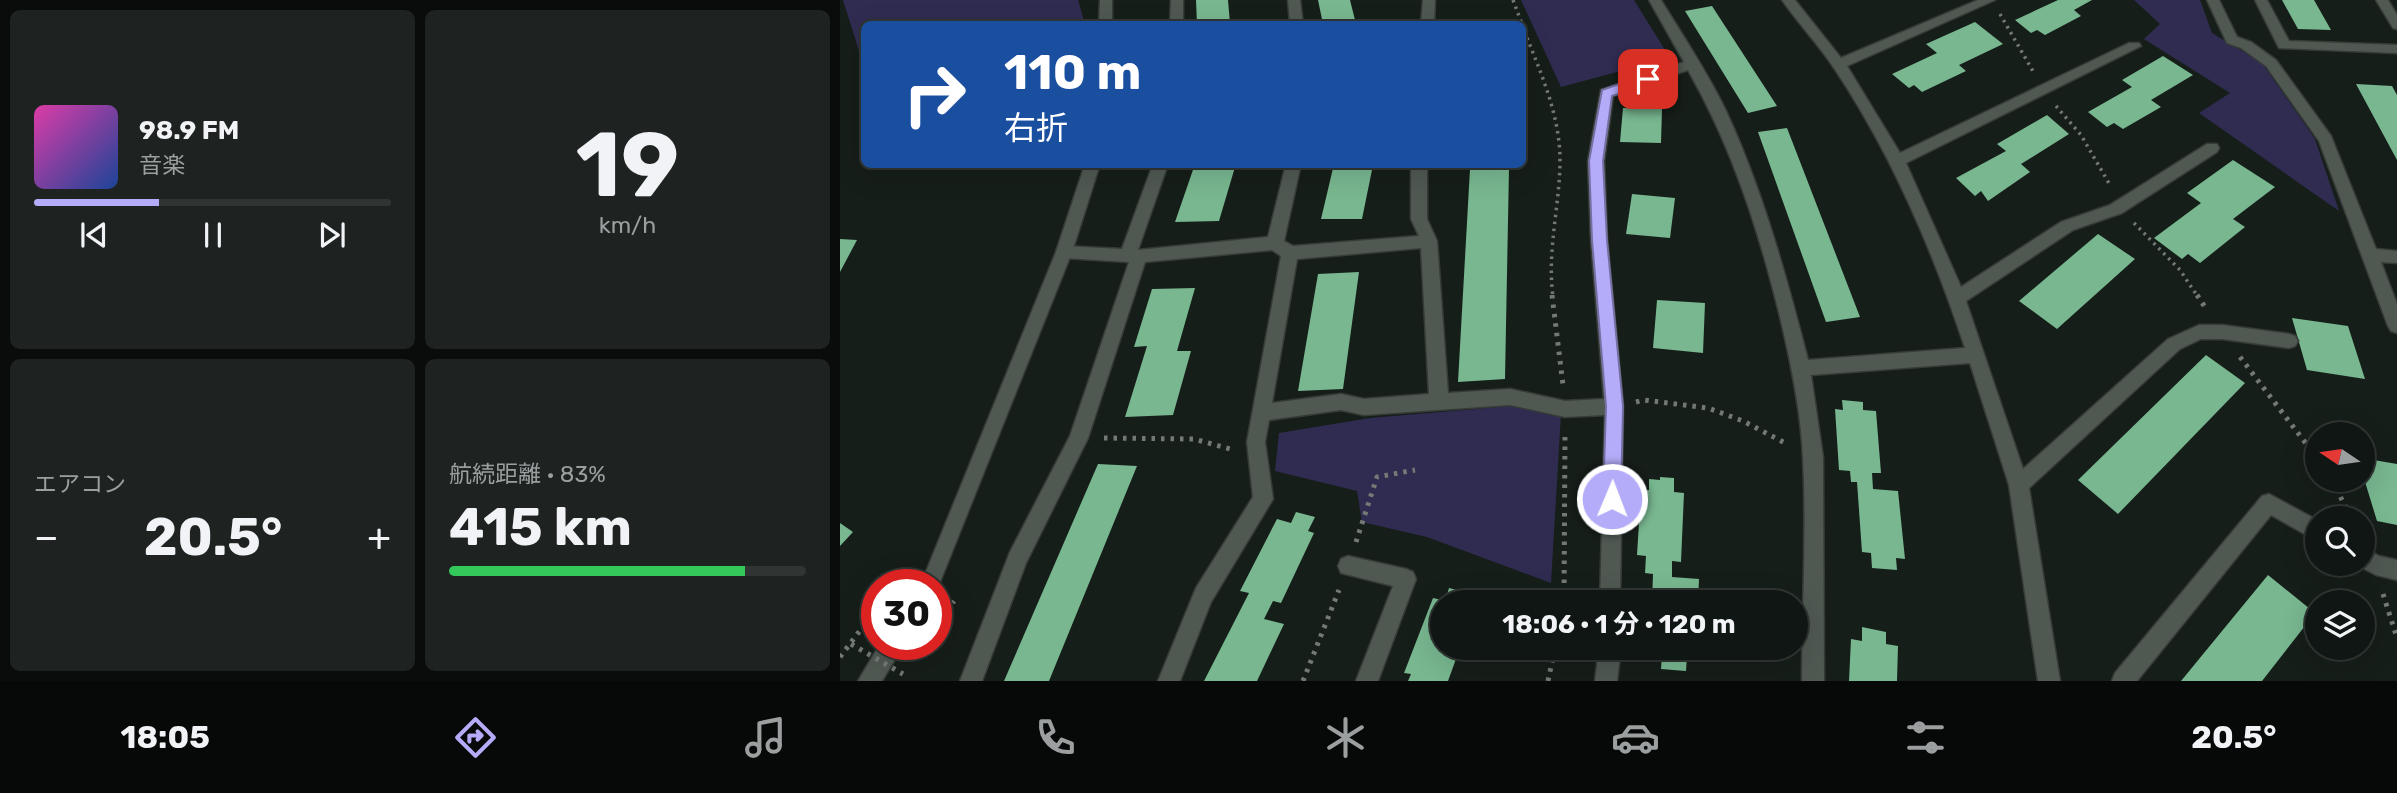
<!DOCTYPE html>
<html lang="ja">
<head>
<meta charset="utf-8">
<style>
  body { margin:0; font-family:Rubik,"Noto Sans JP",sans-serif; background:#1e2321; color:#f1f3f6; height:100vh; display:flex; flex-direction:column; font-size:26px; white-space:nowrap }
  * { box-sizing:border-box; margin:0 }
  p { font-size:23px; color:#9c9fa0 }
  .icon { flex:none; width:38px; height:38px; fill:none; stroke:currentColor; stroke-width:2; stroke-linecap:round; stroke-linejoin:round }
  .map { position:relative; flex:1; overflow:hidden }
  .details { display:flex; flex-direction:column; gap:10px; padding:10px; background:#090c0a; width:840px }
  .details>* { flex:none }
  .top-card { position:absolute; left:21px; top:21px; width:665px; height:147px; border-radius:10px; box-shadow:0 7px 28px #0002,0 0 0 2px #303533; background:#1a4fa0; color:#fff; overflow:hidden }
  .needle { width:46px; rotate:283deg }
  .tools { position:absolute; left:1465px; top:422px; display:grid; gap:14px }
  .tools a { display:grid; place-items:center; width:70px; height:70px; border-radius:50%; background:#101613; box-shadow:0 7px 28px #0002,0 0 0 2px #303533; font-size:35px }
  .speed { position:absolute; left:21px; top:569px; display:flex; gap:14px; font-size:35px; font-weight:700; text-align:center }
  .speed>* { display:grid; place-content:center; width:91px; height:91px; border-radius:50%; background:#101613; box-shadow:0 7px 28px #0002,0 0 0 2px #303533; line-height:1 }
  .speed .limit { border:10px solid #d22; background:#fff; color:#111 }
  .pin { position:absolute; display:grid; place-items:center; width:60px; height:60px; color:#fff; margin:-30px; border-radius:14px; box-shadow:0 4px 10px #0006 }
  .me { position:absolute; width:77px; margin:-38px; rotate:1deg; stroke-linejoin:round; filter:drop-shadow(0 0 5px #0008) }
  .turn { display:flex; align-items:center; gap:24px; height:147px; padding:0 28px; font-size:32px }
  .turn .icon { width:91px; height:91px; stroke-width:2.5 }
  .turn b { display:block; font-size:49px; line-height:60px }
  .big { font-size:52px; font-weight:700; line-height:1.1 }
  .details .tile { flex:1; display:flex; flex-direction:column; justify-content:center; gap:10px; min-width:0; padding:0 24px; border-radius:10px; background:#1e2321 }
  .details .dial { align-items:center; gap:0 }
  .dial b { font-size:91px; line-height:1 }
  .song { display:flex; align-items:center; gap:21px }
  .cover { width:84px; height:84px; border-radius:10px; background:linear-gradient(135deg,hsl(320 70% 55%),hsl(220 70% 35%)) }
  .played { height:7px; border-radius:4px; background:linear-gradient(90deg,#b4acf9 35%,#303533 35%) }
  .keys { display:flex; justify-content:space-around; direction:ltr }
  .heat { display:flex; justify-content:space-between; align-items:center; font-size:38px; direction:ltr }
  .charge { height:10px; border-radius:5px; background:linear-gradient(90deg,#34c759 83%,#303533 0) }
  .details .tiles { flex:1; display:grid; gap:10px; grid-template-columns:repeat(2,1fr) }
  .trip { position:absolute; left:590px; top:590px; width:378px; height:70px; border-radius:35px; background:#101613; box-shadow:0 7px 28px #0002,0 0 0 2px #303533; font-weight:700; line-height:70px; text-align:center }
  .tab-bar { display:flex; height:112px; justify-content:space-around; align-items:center; background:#060908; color:#9c9fa0 }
  .tab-bar .icon { width:49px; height:49px }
  .tab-bar .current { color:#b4acf9 }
  .tab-bar b { font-size:32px; color:#f1f3f6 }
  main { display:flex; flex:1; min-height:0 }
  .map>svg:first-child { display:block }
  .green { fill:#302c51 }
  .building { fill:#78b790 }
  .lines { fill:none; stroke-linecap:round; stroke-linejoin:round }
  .lane-casing { stroke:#363b37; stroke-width:3 }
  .street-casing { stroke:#363b37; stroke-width:3 }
  .secondary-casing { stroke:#363b37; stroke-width:3 }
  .path-far1 { stroke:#737a75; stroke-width:3.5; stroke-dasharray:2.5 4.5; stroke-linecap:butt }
  .path { stroke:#737a75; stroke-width:5; stroke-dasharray:3.5 6; stroke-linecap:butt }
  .lane { fill:#4f5952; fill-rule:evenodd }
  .street { fill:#4f5952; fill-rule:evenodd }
  .secondary { fill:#4f5952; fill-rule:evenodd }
  .path-bridge { stroke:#737a75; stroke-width:5; stroke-dasharray:3.5 6; stroke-linecap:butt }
  .route { fill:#b4acf9; stroke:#7570a2; stroke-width:2 }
</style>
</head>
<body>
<main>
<section class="details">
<div class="tiles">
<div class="tile">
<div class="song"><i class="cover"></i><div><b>98.9 FM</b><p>音楽</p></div></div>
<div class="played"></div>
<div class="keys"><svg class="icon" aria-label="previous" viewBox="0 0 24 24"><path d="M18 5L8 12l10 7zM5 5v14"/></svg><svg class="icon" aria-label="pause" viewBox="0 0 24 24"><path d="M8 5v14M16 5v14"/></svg><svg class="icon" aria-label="next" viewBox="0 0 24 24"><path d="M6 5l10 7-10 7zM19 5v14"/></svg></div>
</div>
<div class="tile dial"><b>19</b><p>km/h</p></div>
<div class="tile"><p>エアコン</p>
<div class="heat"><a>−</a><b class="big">20.5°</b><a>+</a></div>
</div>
<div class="tile"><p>航続距離 · 83%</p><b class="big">415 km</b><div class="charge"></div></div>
</div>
</section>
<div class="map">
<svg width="1557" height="681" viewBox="0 0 1557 681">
  <rect width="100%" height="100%" fill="#161e19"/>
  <path class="green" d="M3,0H238L245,24H24V67Z
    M681,0H794L825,50L818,61L721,87Z
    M1294,0H1360L1372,33L1422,63L1475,139L1499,211L1359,113L1390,93L1304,39L1320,24Z
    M671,406L721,414L711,583L587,537L522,522L517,491L435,471L439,433L530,418Z"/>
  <path class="building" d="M356,0H388L390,24H357Z
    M478,0H510L516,24H483Z
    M1218,0H1252L1234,10L1241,16L1205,35L1197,30L1191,33L1175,20Z
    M1442,0H1474L1491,30L1458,29Z
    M872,6L937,106L908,113L845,11Z
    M647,20V24H613V21Z
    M1135,22L1163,44L1119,65L1126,71L1082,92L1074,85L1069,88L1052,74L1097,53L1086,44Z
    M1323,56L1353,75L1311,100L1321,107L1283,129L1274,123L1267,127L1248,112L1292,87L1282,80Z
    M1516,84L1552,86L1557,95V160Z
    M783,108L822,109L821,143L780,142Z
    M1207,115L1229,134L1181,164L1190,172L1148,201L1141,191L1135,196L1116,178L1166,151L1157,144Z
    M947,128L1020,317L986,322L918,132Z
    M1393,160L1435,187L1393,219L1405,227L1360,263L1348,254L1342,259L1314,238L1361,203L1347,193Z
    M355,164L395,167L379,221L335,222Z
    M494,164L533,165L522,219H481Z
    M669,168L665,379L618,382L630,169Z
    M792,194L835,198L830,238L786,234Z
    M1258,234L1295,259L1217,329L1179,301Z
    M0,239L17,240L0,272Z
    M519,272L503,389L458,391L478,274Z
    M355,288L337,351H351L333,415L285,417L307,346L294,347L312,289Z
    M817,300L865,303L863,353L813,348Z
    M1452,318L1508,326L1525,379L1467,370Z
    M1366,355L1405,383L1278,514L1238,480Z
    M1002,400L1023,402V410L1036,411L1041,473H1032L1033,489L1058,491L1065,559L1056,558L1057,570L1032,568L1031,553L1022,552L1017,482H1011L1010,471L999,470L995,409L1003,410Z
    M1522,458L1557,464V525L1537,521L1522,472Z
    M258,464L297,466L209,681H164Z
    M820,477L834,478V492L844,493L841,562L832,561V577L859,579L858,602H812L813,574L805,573L806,556L797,555L801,490H809V479L820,480Z
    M456,512L475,517L468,531L474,533L441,603L433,601L424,619L444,624L417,681H364L409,593L400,591L437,519L451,523Z
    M0,523L13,532L0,546Z
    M1428,575L1475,613L1422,681H1341Z
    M609,588L631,594L628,602H605Z
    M593,598L602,600V648H620L608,681H568L571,674L564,673Z
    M1022,627L1046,632V644L1058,646L1057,681H1009L1011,639L1022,641Z
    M809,648H857L856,657L847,656L846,671L821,669L822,655L809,654Z"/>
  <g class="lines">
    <g class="lane-casing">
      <path id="lane" d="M1536,0H1548L1557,15V29L1553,28Z"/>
    </g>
    <g class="street-casing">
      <path id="street" d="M331,0H343V24H330Z
        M448,0H460L463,24H450Z
        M583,0H595L594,24H581Z
        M809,0H821C843,36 868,73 886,111C923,191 946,275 968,360L1125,348C1093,251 1051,153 994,68C978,44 958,23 942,0H955L1001,58L1138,0H1155L1007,66L1060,153L1289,43H1299L1301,46L1066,163L1121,287L1221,222L1270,205L1367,144H1377L1379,148L1377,152L1282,213L1233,230L1126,301L1183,469L1328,339L1359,325H1382L1449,334L1455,336L1458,341L1455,346L1449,348L1382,339H1361L1340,349L1189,488L1220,681H1198L1169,485L1130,363L971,375L983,457L984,681H962C962,607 967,532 963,458C961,411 951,363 940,317C919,231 892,147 848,70L773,96L764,161L767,240L783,406L780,602H760L765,415L725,417L670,405L524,415L501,410L429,420L425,442L433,499L371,602L340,681H318L356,588L413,497L407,442L441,256L432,250L305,262L248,438L186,563L142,681H120L170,552L230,436L289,262L224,258L216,252L224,246L282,249L313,164H328L298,250L428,237L446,164H461L444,241L453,246L579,236L571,219V164H587V219L597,241L608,393L670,389L725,401L764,399L751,240L748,161L761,90L844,62ZM581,248L589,394L524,399L501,394L432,403L457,259Z
        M1367,0H1379L1397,37L1411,42L1436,60L1491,136L1536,249L1557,251V263L1541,262L1557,304V333L1551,331L1548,326L1479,141L1426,66L1401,48L1387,43Z
        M1415,0H1427L1449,41L1557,45V53L1439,48Z
        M1429,494L1477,520V541L1431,515L1297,681H1272L1275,673L1422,496Z
        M1522,547L1539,556L1557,560V580L1536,575L1515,564H1522Z
        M508,556L566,569L573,572L576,579L538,681H516L553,586L501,573L498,566L501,559Z
        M759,648H781L777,681H755Z"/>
    </g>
    <g class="secondary-casing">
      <path id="secondary" d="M260,0H272V24H259Z
        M245,164H260L232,252L96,592V584H81L216,252Z
        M40,644H64L42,681H18Z"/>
    </g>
    <path class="path-far1" d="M673,0L682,24
      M1160,14L1194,73
      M682,25C699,69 721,115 720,164C719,209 707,251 713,297
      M1216,106L1241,135L1270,185
      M1294,223L1340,270L1358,297"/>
    <path class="path" d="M712,295L723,385
      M1357,295L1367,310
      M1400,357L1477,458
      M796,402L804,400L868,408L903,421L947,444
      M264,438L354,439L394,450
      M1492,480L1511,518
      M516,542L537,477L575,470
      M53,584L56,581
      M1543,594L1557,638
      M724,602L725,432
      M96,626L114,601
      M0,657L37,608
      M463,681L499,590
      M708,681L715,648"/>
    <use href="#lane" class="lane"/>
    <use href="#street" class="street"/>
    <use href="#secondary" class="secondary"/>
    <path class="path-bridge" d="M11,644L63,674"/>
  </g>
  <path class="route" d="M808,74L815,79L813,82L772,96L763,161L767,240L783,406L781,499L778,505L772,507L765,505L763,499L766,406L752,240L749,161L762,90Z"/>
</svg>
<div class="tools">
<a><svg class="needle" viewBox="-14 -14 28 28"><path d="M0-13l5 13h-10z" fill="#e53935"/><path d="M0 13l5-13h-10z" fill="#9c9fa0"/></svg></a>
<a><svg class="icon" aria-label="search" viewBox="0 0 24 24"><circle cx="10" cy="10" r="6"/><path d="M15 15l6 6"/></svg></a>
<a><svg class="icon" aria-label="layers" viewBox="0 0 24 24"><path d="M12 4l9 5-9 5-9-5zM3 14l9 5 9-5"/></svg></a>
</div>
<div class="speed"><div class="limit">30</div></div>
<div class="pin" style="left:808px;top:79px;background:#d93025"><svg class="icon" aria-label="arrive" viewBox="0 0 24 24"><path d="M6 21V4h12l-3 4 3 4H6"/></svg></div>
<svg class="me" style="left:772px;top:499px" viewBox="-20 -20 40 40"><circle r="17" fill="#b4acf9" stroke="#fff" stroke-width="3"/><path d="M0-11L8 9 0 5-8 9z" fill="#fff"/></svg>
<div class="trip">18:06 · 1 分 · 120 m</div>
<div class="top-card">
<div class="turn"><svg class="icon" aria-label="right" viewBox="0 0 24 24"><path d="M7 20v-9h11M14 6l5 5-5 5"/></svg><div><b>110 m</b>右折</div></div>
</div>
</div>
</main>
<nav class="tab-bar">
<b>18:05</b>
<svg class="icon current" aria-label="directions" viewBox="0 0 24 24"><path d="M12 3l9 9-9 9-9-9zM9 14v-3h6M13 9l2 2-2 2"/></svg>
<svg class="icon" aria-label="music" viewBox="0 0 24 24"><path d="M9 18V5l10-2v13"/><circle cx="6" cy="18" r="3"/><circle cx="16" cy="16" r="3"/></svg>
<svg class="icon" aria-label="phone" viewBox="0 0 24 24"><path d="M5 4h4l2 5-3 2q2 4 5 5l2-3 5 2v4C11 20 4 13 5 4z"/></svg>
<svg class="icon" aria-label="climate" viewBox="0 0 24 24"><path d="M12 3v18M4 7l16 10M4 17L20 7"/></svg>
<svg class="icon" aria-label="car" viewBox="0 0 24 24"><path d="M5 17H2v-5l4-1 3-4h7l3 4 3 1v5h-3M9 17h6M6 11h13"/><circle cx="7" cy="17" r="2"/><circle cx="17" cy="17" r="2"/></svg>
<svg class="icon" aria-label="filters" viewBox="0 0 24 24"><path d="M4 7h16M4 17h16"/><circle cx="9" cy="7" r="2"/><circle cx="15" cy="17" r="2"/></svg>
<b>20.5°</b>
</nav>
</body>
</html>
